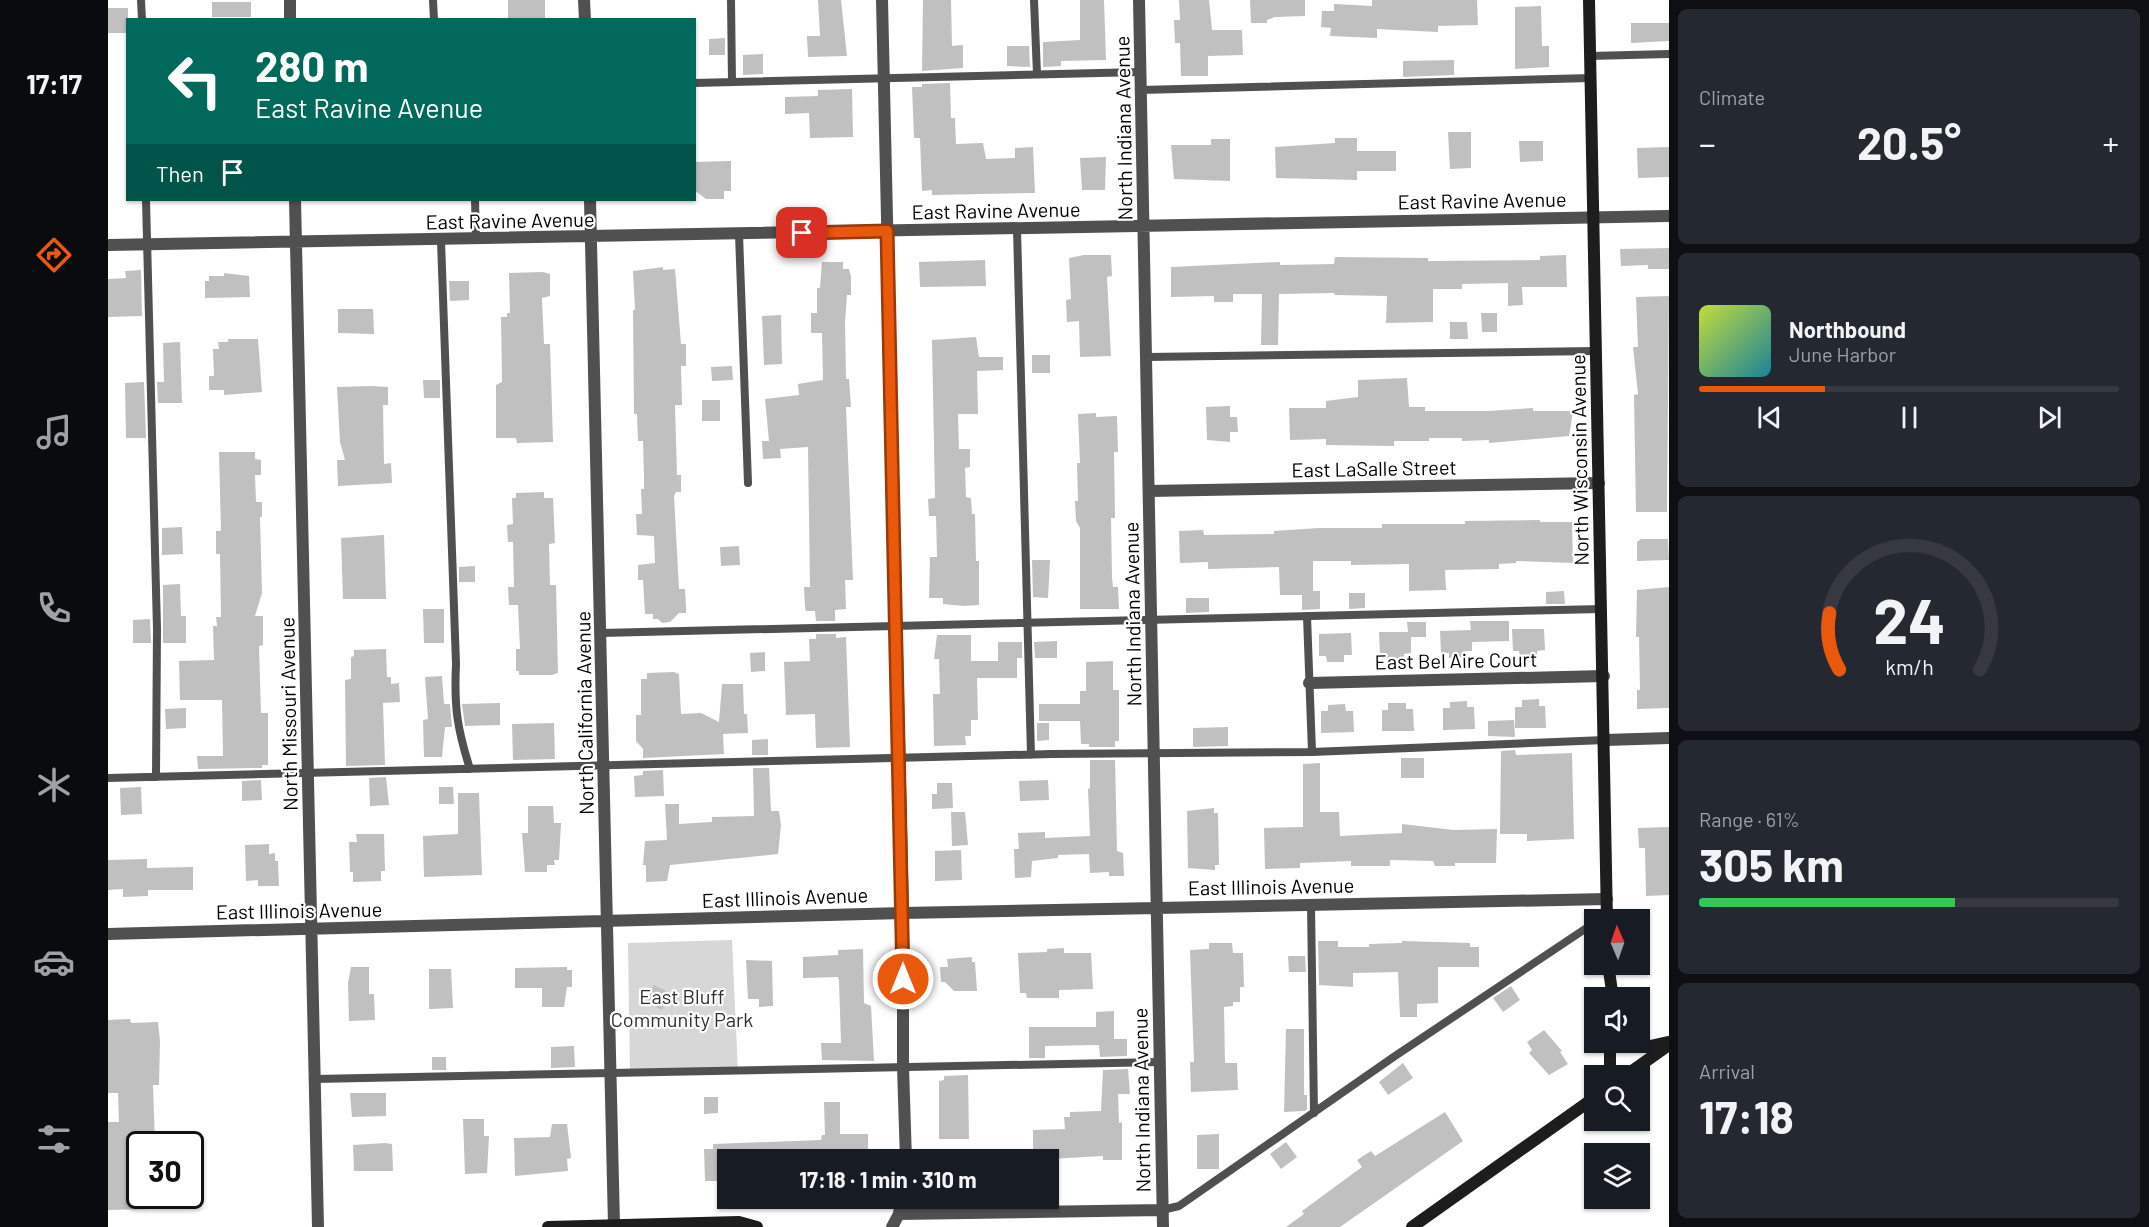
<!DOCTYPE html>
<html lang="en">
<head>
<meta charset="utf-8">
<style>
  body { margin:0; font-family:Barlow,sans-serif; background:#242831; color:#f1f3f6; height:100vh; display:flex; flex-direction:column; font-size:22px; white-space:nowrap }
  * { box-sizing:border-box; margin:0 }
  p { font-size:20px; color:#9ea1a6 }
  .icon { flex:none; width:33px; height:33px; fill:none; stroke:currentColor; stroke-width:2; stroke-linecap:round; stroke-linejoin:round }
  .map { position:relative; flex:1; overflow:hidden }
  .panel { display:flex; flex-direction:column; gap:9px; padding:9px; background:#0d0f14; width:480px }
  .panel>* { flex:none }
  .top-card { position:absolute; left:18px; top:18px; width:570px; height:183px; border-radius:0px; box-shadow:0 2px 4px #0004; background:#00695c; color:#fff; overflow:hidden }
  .needle { width:39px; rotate:358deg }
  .tools { position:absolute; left:1476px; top:909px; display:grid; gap:12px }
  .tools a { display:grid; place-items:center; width:66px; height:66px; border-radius:0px; background:#171b24; box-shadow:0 2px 4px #0004; font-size:30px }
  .speed { position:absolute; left:18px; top:1131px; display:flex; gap:12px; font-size:30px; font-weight:700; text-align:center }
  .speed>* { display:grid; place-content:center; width:78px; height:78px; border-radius:50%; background:#171b24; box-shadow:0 2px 4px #0004; line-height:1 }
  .speed .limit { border:3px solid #111; border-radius:9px; background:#fff; color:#111 }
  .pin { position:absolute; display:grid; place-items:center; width:51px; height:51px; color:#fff; margin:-26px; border-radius:12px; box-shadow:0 3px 9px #0006 }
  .me { position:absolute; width:66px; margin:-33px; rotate:0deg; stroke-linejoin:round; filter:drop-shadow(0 0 4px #0008) }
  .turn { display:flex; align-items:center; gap:21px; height:126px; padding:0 30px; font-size:27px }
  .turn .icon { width:78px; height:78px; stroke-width:2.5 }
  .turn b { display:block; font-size:42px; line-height:51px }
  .then { display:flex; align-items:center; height:57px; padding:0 30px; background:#0003; gap:12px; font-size:22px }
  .big { font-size:45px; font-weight:700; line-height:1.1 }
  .panel .widget { flex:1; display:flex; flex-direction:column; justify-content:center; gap:9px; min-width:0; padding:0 21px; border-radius:9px; background:#242831 }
  .panel .dial { align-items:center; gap:0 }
  .dial svg { height:156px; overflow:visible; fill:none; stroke:#363941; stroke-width:7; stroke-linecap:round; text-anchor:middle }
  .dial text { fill:#f1f3f6; stroke:none }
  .song { display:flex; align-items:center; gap:18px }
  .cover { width:72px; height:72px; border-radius:9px; background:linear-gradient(135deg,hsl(70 70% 55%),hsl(190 70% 35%)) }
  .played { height:6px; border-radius:3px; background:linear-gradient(90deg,#ea580c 30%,#363941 30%) }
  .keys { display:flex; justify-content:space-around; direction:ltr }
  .heat { display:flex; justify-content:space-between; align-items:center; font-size:33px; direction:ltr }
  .charge { height:9px; border-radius:4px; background:linear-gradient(90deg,#34c759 61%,#363941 0) }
  .trip { position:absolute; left:609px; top:1149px; width:342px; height:60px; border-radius:0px; background:#171b24; box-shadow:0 2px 4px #0004; font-weight:700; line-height:60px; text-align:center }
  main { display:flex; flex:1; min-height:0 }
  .tab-bar { display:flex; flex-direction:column; width:108px; justify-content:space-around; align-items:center; background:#090b0e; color:#9ea1a6 }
  .tab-bar .icon { width:42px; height:42px }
  .tab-bar .active { color:#ea580c }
  .tab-bar b { font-size:27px; color:#f1f3f6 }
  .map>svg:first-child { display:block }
  .green { fill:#d7d7d7 }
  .building { fill:#c0c0c0 }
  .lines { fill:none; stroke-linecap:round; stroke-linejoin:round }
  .lane { stroke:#505050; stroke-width:8 }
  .street { stroke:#505050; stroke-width:12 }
  .secondary { stroke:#1d1d1d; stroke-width:12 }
  .route-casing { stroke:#983908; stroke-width:15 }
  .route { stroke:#ea580c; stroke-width:10 }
  .labels { text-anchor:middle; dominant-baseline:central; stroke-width:4.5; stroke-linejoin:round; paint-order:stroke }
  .street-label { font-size:20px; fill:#000; stroke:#fff }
  .park-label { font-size:20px; fill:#2e2e2e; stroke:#fff }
</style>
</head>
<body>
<main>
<nav class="tab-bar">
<b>17:17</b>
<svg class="icon active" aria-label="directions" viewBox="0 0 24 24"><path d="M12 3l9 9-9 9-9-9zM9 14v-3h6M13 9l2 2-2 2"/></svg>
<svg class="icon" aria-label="music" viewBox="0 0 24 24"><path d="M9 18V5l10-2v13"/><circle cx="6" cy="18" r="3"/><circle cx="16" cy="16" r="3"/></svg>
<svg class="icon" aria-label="phone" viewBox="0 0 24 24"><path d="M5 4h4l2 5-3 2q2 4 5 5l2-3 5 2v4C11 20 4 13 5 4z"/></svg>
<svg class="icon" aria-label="climate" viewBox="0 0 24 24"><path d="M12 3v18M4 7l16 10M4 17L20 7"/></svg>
<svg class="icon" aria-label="car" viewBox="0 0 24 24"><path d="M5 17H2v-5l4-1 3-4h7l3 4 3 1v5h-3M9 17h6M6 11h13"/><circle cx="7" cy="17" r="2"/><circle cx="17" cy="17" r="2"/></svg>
<svg class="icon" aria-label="filters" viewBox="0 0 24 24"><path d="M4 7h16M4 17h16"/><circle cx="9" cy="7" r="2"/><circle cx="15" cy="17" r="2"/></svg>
</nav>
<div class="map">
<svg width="1561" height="1227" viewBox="0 0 1561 1227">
  <rect width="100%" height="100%" fill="#fff"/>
  <path class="green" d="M624,940L630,1072L522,1073L520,943Z"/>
  <path class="building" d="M400,0H437V20L400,19Z
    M710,0H733L739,56L700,57L699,36H712Z
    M815,0H843L844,46L855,45V68L814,71Z
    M972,0H996L998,60L953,61V66L935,67V42L972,40Z
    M1071,0H1101L1104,30H1134L1135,55L1100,56V76H1073L1072,43H1067L1066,20H1072Z
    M1142,0H1197V16L1167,17L1159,20V23H1143Z
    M1264,0H1369L1370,25L1330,26V32L1269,29V38L1222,36L1223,28L1213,27L1214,11H1226V4L1264,6Z
    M104,2H143V17H104Z
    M1433,6L1434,46H1441V67L1407,69V7Z
    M0,8H20V33H0Z
    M1523,23H1561V41L1523,43Z
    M617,38V55H601V39Z
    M899,46H921L922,67L899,66Z
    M655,54V74L635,75V55Z
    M1346,60V75L1295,77V61Z
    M842,83L843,118H847L848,144L875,143L878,159L907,158V148L925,147L927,193L824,195V190L814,191L812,138H806L804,87H814V84Z
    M744,89L745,137L702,138L701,113L677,114V97L710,96V90Z
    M1340,132H1363V168L1342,169Z
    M1227,138H1249V151H1288V171H1249V180L1168,178L1167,147L1227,143Z
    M1103,139H1122V181L1066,179L1063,145H1103Z
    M1411,141H1435V161L1412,162Z
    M1561,147V177L1530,178L1529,148Z
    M998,157L997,190H974L972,158Z
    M620,161H623V191H616V199H598L586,190V162Z
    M1561,248V269H1540V265L1513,266L1512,249Z
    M976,255H1003L1004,276L999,277L1003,356L972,357L971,321L959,322L958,300L963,299L961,258Z
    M1458,255L1459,287H1414L1415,305L1400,306V283L1354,284V289H1325V322L1278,323L1279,296L1227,295L1226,293L1171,294L1170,345H1153L1154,294H1125V302H1106V296L1063,297V267L1172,262V265L1226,264L1227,257L1320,258V261L1432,260V256Z
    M877,260L878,286L812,287L811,262Z
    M714,262H735V269H741L743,277V295H739L737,322L738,379H741L743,407H738L745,580H737L738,609L727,610V621H708L707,611H698L697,607L696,587H702L700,447L672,449L673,458L655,459L654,441H661L657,399L691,395L690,384L715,380L714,333H703V313H709V288H712Z
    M555,267V270L567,269L573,344H578V366H573L574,405H567L569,475H573V492H568L566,496L571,589H577L578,607V613H571L562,622L554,623L550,619H545V614H537L535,580H530V565L547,563L546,536L529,535L528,514H534L533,489H536V476L535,441H530L529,414H526L525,310H527L525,271Z
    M33,270L34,316L0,317V279L18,278L17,271Z
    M435,272L442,274V296L434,298L436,344H442L445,442L409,443L408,438H388V385L394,382L393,317H399V313H402L401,273Z
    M116,273L141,276L142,297L97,298V281H101V276H116Z
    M341,281H361V300L342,301Z
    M1561,296L1559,512H1528L1526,395L1530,394L1525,347H1530L1528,297Z
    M230,309H265L266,334L230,333Z
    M1373,313H1389V332H1374Z
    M673,315L674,364L656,365L654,316Z
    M1342,322H1359L1360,339H1342Z
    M868,337L871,357H895V370L869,371L870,414H850L851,449H862V467L857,468L858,497L863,498L864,514H867L868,561H871V605L856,606L835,604V598H821L822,557H829L828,516H821L820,499L827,498L824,340Z
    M120,339H150L154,392L116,395V390H101V376H106L105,349H111L110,342H120Z
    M72,342L74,403H50L49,382H56L55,343Z
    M924,355H942V373H924Z
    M624,366L625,380L604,381L603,367Z
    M1299,378L1301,407H1317V411H1380L1425,408V411H1465L1461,436L1381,443V440L1354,441V438H1321V441H1286V446L1218,445V439L1182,440L1181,408H1218V401L1250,397V380Z
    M315,380H332V398H316Z
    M36,382L38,438H18L17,383Z
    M263,386L280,387V405H275L276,464L283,463L284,483L230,486L229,460H237L232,442L229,387Z
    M594,400H612V421H594Z
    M1122,406V417H1129L1130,432H1122V442L1099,440L1098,407Z
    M988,413V417L1009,416L1010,452H1006L1007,518H1003L1004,578L1005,587H1010L1011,609H972V528L968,521L967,501H970L969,463H972L970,414Z
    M111,452H147V459L153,460V475H147L148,502H154V517H152L154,593L147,616H155V645L151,646L153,713H160V765H154V768L90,769L89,756H115L114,700H72L71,661L106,660L105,626H109L108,617H113L112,554H108V531H113Z
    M436,492V498H445L447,543L441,544L442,585H448L450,673L444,675H411V671H408V649H412L410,605H401L400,587H406L405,542H400L399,525L405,524L404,498H408V493Z
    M1432,520V522H1464L1465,563L1408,561V563L1391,564V569L1337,570L1338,590L1301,591V564L1243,565V561H1205V591H1212V609L1194,610V595H1172L1171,567L1100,569V562L1072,563L1071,531L1095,530L1096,535L1166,534V531L1211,528H1274V524H1357V521Z
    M74,527L75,554L54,555V528Z
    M276,535L278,599H235L233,538Z
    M1533,539H1560L1561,560L1529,561V542Z
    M631,546L632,565L613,566L612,547Z
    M924,560H942L940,598L925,597Z
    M367,566V582H351V567Z
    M72,584L73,616H78V643H55V585Z
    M1561,587V708L1529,709V690H1532L1531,637H1528L1529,590Z
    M1456,591L1457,604H1438V592Z
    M1241,593H1257V608L1241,609Z
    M1078,598H1101V612L1078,613Z
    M315,609H336V643H316Z
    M42,619L43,643H25V620Z
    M1362,621H1401V641L1364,642V651H1357V657L1341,658V653H1333L1332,631L1363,630Z
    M1299,622H1318V637H1303V653L1296,654V660L1279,661V654H1272L1271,632H1300Z
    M1404,629H1436L1437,650L1429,651V657H1412L1411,651H1405Z
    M1243,633L1244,655H1236V662H1219L1218,656H1211V634Z
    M708,634H728V638L738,637L742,747L708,748L707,714L678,715L676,662L702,661L701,639H708Z
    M829,635H863V661H890V642H914V658H909V678H869L870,720H863V736H857L858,745L826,746L825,694H832L831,659H826Z
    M949,641V658H927L926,642Z
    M278,649L279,677H283V684L291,683L292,702L275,703L277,765L238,766L237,680L243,679V657L246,656V650Z
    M657,652V671L643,672L642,653Z
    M1005,661V690H1011V741H1007V747H981V744H973L972,721H931V704H972V691H978V662Z
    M566,672L571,674L573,714L593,713L611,722L614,684H635L636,714H639L640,733L615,734L616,754L535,758V749L528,741V715H533V679H539V673Z
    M334,676L336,704H342L344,727H337L334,757H316L315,720L320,719L317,677Z
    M1431,699V706H1437L1438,728H1407V707H1414V700Z
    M1359,701V707H1366L1367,729L1335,730V708H1342V702Z
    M392,703V725L357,726L354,704Z
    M1280,703H1298V709H1305L1306,731H1274V710H1280Z
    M1237,704L1238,711H1245L1246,732L1213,733V711H1220V705Z
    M78,708V728L58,729L57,709Z
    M1406,720L1407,737L1380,736V721Z
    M446,723L447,759L405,760L404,724Z
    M929,723H941V740L929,741Z
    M1120,727V746L1085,747V728Z
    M660,739V755H644V740Z
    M1407,750L1408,755L1464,753L1466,839L1419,841V834H1392L1393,751Z
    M1293,758H1316V778H1293Z
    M982,760H1007L1009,851L1015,853L1016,876H1001V872L982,873L981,854L950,855V858L924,861L923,877L907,878L906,849H911L910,833L937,832V838L982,836L980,789L982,788Z
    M1212,763V812H1231L1232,836L1294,833V824L1346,830L1389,829L1388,863H1347V866H1327L1325,861L1282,860V866H1243V861L1192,863V868L1157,869L1156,828L1195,827V764Z
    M645,768H661L663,811H671L673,825L670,854L562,865L559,881L538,882V865H535L537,841L559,840L557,804H571V824L604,822V817L646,816Z
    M555,770L556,796L527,797L526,776L535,775V771Z
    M278,777L281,805L262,806L261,778Z
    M153,780L154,800L134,801V781Z
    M940,780L941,800L912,801L911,781Z
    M829,783H844L845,808L824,809V794H829Z
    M33,787L34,814L13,815L12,788Z
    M331,787H345L346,804H331Z
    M350,793H371L374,875L316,877L315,836L350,834Z
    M420,806H445L446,823H453L451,860H446L447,865H439V872H417L414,833H420Z
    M1106,808V813H1110L1111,865H1107V870L1080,868L1079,811Z
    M843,812H857L860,845L844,846Z
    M1561,827V895L1538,896L1537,848H1531L1530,828Z
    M248,834H276L277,871H273V881L245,882V872H242L241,842H249Z
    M161,844V854L167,853V861H170L171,886H150V880L138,881L137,845Z
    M853,850L854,880L827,881V851Z
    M39,859V868L85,867V890H40V896L15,897V889L0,890V860Z
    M1210,941H1230V947H1261V944L1294,943V941L1362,943V947H1371V967H1330V1003L1309,1004V1017H1292L1290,972L1245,973V987L1211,985Z
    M1101,943H1124L1125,953H1135L1136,987H1132V1002H1125V1006L1116,1007L1117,1063H1129L1130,1090L1083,1092L1082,1062H1086L1082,950L1101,949Z
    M956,948V953H983L985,989L951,990V998H919L918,993H912L910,953L939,952V949Z
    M755,949L756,1003L763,1006L766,1061L714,1060L713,1043H733L731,981L730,977L695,978V957L730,955V950Z
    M1180,956H1197L1198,972H1181Z
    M864,957V962H867L869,991H846L837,982H833L832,967H840L839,959Z
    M638,960L664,961L665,1006L651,1007V999H640Z
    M243,967H261V994H266L267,1020L241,1021L240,983Z
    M459,967V970H464V987H459L456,1007H434V988H407V968Z
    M321,969H343L345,1008L321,1009Z
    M546,985L562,993L554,1010L537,1002Z
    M1403,986L1412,1000L1395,1012L1385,998Z
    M1006,1011V1039H1019V1056L992,1057L991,1045L937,1046V1058H921V1027H988V1012Z
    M22,1019L23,1023L50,1022L52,1041L51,1085H45L47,1144H32V1196H82L83,1208L0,1210V1122H11L10,1093H0V1020Z
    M1178,1029H1196V1095H1199V1109L1197,1111L1176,1112Z
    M1436,1030L1454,1051L1452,1052L1460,1064L1441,1075L1421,1053L1424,1050L1419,1042Z
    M466,1046L467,1067L443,1068V1047Z
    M324,1057H338V1070H324Z
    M1295,1063L1305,1078L1280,1095L1271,1082Z
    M1020,1069L1022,1094H1010L1011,1123L1014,1122V1160H995V1156L925,1160V1130L957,1129L956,1117H962V1112L993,1111L995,1070Z
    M860,1075L861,1139H831V1081L836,1080V1076Z
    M242,1093H278V1116L244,1117Z
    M596,1097H610V1113L596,1114Z
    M716,1102H732V1134H760V1160H619V1181H597L596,1149H605V1144L713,1140L714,1135H717Z
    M1337,1112L1355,1141L1232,1227H1178L1196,1214L1194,1211L1254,1167L1249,1160L1263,1151L1267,1156Z
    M355,1119H376V1136H381L379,1173L357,1174Z
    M444,1124H459L463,1158L459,1159L460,1171L407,1176L406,1138L442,1137Z
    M1111,1134V1169H1089V1135Z
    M1178,1142L1189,1157L1173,1169L1162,1154Z
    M277,1143L284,1144L285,1171H246L245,1145Z"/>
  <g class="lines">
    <path class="lane" d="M33,0L34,20
      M325,0L326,20
      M623,0L624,82
      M926,0L929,74
      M1482,56L1561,54
      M586,83L1033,72
      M1033,90L1483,78
      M38,200L49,629L48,777
      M367,200L368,240
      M909,229L923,755
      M631,234L640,483
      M333,241L348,664C346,707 349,728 362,769
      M1039,357L1488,351
      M1199,616L1204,752
      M493,633L1494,609
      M0,778L944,754L1204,752L1497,740
      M1203,905L1206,1113
      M207,1079L1052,1062
      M1054,1210L1071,1206L1287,1056L1486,923"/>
    <path class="street" d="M182,0V20
      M476,0L477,20
      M774,0L795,913V1067L798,1160
      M1031,0L1055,1227
      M187,200L210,1227
      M482,200L506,1225
      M0,245L1561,216
      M1041,491L1491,483
      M1201,683L1496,676
      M1497,740L1561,738
      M0,934L795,913L1499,899
      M791,1214L1054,1210
      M784,1227L791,1214L793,1198"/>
    <path class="secondary" d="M1481,0L1499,920
      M1500,964L1505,998
      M1502,1042V1076
      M1524,1042L1542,1046L1560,1042
      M1517,1076L1561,1045
      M440,1227L631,1222L649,1227
      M1304,1227L1486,1098"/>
  </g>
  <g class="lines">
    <g class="route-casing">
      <path id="route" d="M694,233L779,231L795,979"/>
    </g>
    <use href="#route" class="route"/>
  </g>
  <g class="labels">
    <g class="street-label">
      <text transform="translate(1015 128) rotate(-91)">North Indiana Avenue</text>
      <text transform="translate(1374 200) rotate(-1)">East Ravine Avenue</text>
      <text transform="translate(888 210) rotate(-1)">East Ravine Avenue</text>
      <text transform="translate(402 220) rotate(-1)">East Ravine Avenue</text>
      <text transform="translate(1471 460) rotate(-91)">North Wisconsin Avenue</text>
      <text transform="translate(1266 468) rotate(-1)">East LaSalle Street</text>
      <text transform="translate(1024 614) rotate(-91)">North Indiana Avenue</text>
      <text transform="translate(1348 660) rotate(-1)">East Bel Aire Court</text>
      <text transform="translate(476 713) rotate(-91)">North California Avenue</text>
      <text transform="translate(180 714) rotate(-91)">North Missouri Avenue</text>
      <text transform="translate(1163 886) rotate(-1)">East Illinois Avenue</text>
      <text transform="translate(677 897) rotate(-2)">East Illinois Avenue</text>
      <text transform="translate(191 910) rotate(-1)">East Illinois Avenue</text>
      <text transform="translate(1033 1100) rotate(-91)">North Indiana Avenue</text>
    </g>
    <g class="park-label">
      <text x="574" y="996">East Bluff<tspan x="574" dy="23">Community Park</tspan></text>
    </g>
  </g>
</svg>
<div class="tools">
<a><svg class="needle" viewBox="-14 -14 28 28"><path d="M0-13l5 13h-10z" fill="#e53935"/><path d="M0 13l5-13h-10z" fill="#9ea1a6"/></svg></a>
<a><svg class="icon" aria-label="sound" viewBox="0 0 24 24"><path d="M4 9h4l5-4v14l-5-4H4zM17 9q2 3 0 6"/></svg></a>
<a><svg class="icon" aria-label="search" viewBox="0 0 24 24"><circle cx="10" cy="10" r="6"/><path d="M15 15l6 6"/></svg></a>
<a><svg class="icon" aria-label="layers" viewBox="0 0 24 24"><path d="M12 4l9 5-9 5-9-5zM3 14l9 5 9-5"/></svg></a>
</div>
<div class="speed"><div class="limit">30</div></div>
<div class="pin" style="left:694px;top:233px;background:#d93025"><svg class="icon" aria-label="arrive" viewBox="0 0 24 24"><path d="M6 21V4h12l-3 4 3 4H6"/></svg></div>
<svg class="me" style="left:795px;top:979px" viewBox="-20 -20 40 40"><circle r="17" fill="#ea580c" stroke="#fff" stroke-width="3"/><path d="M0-11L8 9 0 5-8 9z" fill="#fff"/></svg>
<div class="trip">17:18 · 1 min · 310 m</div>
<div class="top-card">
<div class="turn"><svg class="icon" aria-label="left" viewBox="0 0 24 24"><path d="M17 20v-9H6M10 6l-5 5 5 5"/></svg><div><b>280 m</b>East Ravine Avenue</div></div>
<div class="then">Then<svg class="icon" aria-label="arrive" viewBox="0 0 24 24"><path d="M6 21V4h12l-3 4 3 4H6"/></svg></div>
</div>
</div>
<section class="panel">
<div class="widget"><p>Climate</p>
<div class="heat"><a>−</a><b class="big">20.5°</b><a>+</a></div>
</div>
<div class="widget">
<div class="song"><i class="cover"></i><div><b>Northbound</b><p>June Harbor</p></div></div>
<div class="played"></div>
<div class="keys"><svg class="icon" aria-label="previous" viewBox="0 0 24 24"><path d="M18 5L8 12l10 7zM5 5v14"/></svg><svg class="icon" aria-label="pause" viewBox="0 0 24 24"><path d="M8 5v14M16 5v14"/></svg><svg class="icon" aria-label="next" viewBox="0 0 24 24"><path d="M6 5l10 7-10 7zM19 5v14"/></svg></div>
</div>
<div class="widget dial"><svg viewBox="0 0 100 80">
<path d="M14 69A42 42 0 1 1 86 69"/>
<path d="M14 69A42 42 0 0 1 9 40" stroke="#ea580c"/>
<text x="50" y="56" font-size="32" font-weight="700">24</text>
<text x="50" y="72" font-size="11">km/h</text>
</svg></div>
<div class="widget"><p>Range · 61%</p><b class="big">305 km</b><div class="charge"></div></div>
<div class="widget"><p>Arrival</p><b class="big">17:18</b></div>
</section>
</main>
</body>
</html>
